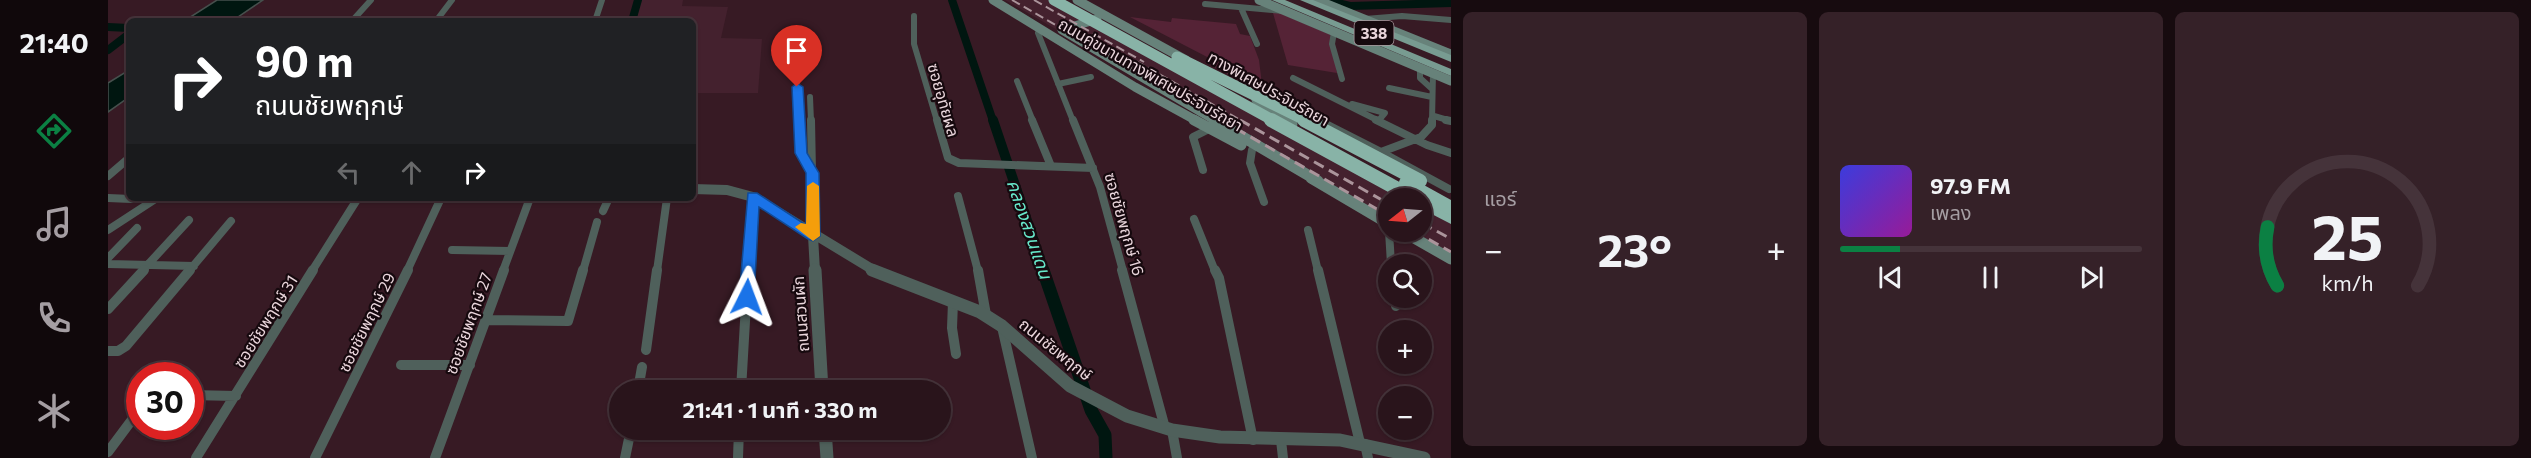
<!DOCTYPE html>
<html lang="th">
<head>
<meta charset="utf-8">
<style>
  body { margin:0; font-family:Commissioner,"Noto Sans Thai",sans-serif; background:#352128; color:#f1f3f6; height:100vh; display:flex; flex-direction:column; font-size:22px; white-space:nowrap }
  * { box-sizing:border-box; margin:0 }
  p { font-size:20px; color:#a59ea3 }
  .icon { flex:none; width:33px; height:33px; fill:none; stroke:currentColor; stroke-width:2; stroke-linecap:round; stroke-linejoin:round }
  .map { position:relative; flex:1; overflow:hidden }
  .details { display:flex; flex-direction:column; gap:12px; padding:12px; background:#170b0f; width:1080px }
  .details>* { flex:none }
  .top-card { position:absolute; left:18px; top:18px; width:570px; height:183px; border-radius:9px; box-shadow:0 2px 4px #0004,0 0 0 2px #45333a; background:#202124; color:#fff; overflow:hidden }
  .needle { width:39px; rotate:253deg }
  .fabs { position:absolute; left:1270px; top:188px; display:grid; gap:12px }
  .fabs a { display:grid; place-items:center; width:54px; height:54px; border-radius:50%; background:#29141b; box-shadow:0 2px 4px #0004,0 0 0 2px #45333a; font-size:30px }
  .speed { position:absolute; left:18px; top:362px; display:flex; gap:12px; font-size:30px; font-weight:700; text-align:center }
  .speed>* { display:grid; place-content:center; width:78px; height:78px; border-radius:50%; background:#29141b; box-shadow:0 2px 4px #0004,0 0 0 2px #45333a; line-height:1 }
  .speed .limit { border:9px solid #d22; background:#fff; color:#111 }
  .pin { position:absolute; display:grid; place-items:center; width:51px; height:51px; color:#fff; margin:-62px -26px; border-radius:50% 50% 50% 0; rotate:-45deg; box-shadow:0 0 6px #0007 }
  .pin .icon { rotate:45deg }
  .me { position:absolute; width:66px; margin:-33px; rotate:3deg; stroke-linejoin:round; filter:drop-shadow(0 0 4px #0008) }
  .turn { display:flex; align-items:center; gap:21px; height:126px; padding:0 30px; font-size:27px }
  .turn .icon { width:78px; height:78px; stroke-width:2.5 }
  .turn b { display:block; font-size:42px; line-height:51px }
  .lanes { display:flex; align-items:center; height:57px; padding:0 30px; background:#0003; justify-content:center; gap:30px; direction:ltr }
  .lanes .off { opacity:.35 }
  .big { font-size:45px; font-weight:700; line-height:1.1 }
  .details .widget { flex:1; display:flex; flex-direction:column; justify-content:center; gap:9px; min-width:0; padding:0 21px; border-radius:9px; background:#352128 }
  .details .dial { align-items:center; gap:0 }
  .dial svg { height:156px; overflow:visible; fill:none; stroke:#45333a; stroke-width:7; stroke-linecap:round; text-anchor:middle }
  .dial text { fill:#f1f3f6; stroke:none }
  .song { display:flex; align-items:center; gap:18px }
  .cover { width:72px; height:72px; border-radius:9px; background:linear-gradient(135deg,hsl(240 70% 55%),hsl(300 70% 35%)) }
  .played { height:6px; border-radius:3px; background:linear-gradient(90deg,#0b8043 20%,#45333a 20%) }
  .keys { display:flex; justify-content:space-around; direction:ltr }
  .heat { display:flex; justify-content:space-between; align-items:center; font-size:33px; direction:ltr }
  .details .tiles { flex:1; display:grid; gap:12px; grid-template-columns:repeat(3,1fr) }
  .trip { position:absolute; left:501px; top:380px; width:342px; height:60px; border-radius:30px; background:#29141b; box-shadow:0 2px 4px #0004,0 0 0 2px #45333a; font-weight:700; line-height:60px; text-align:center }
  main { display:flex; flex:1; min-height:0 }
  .tabs { display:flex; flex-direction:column; width:108px; justify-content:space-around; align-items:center; background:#10080b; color:#a59ea3 }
  .tabs .icon { width:42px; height:42px }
  .tabs .active { color:#0b8043 }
  .tabs b { font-size:27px; color:#f1f3f6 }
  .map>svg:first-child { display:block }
  .built { fill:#44212e }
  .green { fill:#552336 }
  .water { fill:#001610; stroke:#46504d; stroke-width:1.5 }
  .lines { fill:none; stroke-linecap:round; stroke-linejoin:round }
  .canal-far2 { stroke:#001610; stroke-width:8 }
  .canal-far1 { stroke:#001610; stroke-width:10 }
  .canal { stroke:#001610; stroke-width:13 }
  .minor-far2 { stroke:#4f605b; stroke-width:6 }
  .minor-far1 { stroke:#4f605b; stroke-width:8 }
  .minor { stroke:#4f605b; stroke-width:10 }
  .tertiary-far1 { stroke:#4f605b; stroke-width:10 }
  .tertiary { stroke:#4f605b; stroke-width:13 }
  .secondary-far1 { stroke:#67827a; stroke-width:9 }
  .secondary { stroke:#67827a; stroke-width:11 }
  .primary { fill:#789b91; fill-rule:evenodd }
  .motorway { fill:#88b3a7; fill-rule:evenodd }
  .rail-far1 { stroke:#ab949b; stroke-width:2; stroke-dasharray:9 4.5; stroke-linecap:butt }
  .rail { stroke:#ab949b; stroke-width:3; stroke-dasharray:11 6; stroke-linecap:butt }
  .secondary-bridge { stroke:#67827a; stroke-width:9 }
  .motorway-bridge-far1 { stroke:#88b3a7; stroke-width:11 }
  .motorway-bridge { stroke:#88b3a7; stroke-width:14 }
  .route { fill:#1a73e8; stroke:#114b97; stroke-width:1.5 }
  .slow { fill:#f59e0b }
  .labels { text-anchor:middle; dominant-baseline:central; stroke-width:4.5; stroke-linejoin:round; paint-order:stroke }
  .shield { fill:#16090e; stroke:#aa989e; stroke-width:1.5 }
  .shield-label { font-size:15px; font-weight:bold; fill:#ead6dc }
  .street-label { font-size:16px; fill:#ead6dc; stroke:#16090e }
  .water-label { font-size:18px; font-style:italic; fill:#67e8ca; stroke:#16090e }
</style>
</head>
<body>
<main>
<nav class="tabs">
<b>21:40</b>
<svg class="icon active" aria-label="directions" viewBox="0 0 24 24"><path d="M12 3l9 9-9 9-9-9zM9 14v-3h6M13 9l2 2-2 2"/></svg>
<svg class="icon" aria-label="music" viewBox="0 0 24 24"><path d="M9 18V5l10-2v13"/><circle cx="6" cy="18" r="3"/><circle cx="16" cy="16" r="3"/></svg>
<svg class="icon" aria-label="phone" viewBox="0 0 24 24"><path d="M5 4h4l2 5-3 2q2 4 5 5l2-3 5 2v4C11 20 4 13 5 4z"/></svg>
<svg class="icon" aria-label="climate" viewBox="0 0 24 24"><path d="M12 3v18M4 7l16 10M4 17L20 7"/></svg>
</nav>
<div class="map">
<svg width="1343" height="458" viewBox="0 0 1343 458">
  <rect width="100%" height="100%" fill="#371a24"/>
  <path class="built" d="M527,0H575L574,6L620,7L613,38L654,39L650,93H585V21H522Z
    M897,0H951L1310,198H1281V220Z
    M1314,200L1343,216V256L1299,231H1314Z"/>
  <path class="green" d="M1169,12L1223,35L1229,73L1180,65L1165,13Z
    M1022,17L1063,22L1064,18L1128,24L1132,34L1142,36L1151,60L1155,93L1097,62L1103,59Z"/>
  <path class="water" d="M109,0H155L124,21H76Z
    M21,70V97L0,112V83Z"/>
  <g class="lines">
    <path class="canal-far2" d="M844,0L885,121
      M1218,0L1242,6L1343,3
      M524,21L530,0
      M0,27L21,28
      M0,50L21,34"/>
    <path class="canal-far1" d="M885,120L936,271"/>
    <path class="canal" d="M935,270L983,410L997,435L998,458"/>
    <path class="minor-far2" d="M1097,4L1175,11
      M1133,8L1149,44
      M806,16V44L829,121
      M1257,19L1294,16L1343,20
      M244,21L263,0
      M328,21L344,0
      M487,21L494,0
      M1226,32L1224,44L1234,79
      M930,33L965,121
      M687,43L691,121
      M1312,68V78L1323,88
      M1185,78L1271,121
      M909,81L925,121
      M950,84L983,77
      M1281,88L1324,97
      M1161,94L1213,121
      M702,97L703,121
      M1244,104L1277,113L1271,120
      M1326,116L1343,121
      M1324,121L1325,73"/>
    <path class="minor-far1" d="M691,120L693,153L704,173L705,236
      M703,120L704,172
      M829,120L840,158L851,163L985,168
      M924,120L943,166
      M965,120L992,187L1015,271
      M1210,120L1273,152L1313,137L1324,125V120
      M1268,120L1319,145L1343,153
      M1338,120L1343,121
      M1144,150L1142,163L1156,202
      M1273,152L1341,189
      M1095,170L1085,137L1101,129
      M0,176L21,158
      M850,196L870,271
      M0,198L23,199
      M495,211L501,198
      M1086,219L1107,271
      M0,230L49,198
      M1200,230L1210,271
      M1281,231L1283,264
      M344,250L402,251
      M0,258L29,228
      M0,264L86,266
      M34,271L81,220
      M81,271L123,221
      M204,271L250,198
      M299,271L333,198
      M395,271L422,198
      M475,271L489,222
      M549,271L559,198
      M640,271L645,197"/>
    <path class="minor" d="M870,270L878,315
      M1014,270L1057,428
      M1107,270L1111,278L1145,440
      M1210,270L1252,443
      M1287,297L1288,306
      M845,302L844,328L848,354
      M0,309L36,270
      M378,320L460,321L475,270
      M894,327L924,458
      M538,350L549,270
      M0,351H10L18,346L82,270
      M293,365H362
      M530,390L534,367
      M633,390L640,270
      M82,395L128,396
      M1064,430L1069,458
      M1173,440L1175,458
      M1257,444L1260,458
      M0,452L32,409
      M88,458L205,270
      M207,458L300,270
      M327,458L396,270
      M517,458L523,429
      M630,458L631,429"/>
    <path class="tertiary-far1" d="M585,189L619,190L645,197L767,271
      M705,236L707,271"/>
    <path class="tertiary" d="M707,270L714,390
      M764,270L872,312L894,326L962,386L1019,416L1064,430L1112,437L1232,440L1316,458
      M717,429L719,458"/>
    <path class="secondary-far1" d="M885,0L1027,87L1089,121
      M1151,0L1343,81
      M1209,0L1343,54
      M989,19L954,30L1108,121
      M1148,100L1180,121"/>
    <path class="secondary" d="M1086,120L1133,145
      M1106,120L1210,181
      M1177,120L1184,124
      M1203,178L1281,224
      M1294,231L1343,259"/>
    <path class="primary" d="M1164,0H1177L1343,69V76Z
      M1192,0H1205L1343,55V62Z"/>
    <path class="motorway" d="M1314,198L1343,213V224L1314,209Z"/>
    <path class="rail-far1" d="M904,0L1115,121
      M926,0L1036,62
      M1028,61L1134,121"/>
    <path class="rail" d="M1113,120L1281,216
      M1132,120L1281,204
      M1314,223L1343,239
      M1306,231L1343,252"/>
    <path class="secondary-bridge" d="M969,0L1078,60"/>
    <path class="motorway-bridge-far1" d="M946,0L1166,121
      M1069,57L1199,121"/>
    <path class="motorway-bridge" d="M1163,120L1306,198
      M1196,120L1312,181
      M1298,183L1343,208"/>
  </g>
  <path class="route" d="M689,83L695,87L699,153L711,173L712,236L705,241L700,239L651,207L646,297L639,302L631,297L640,193H649L698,225V173L687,153L684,87Z"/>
  <path class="slow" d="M705,182L711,186L712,236L705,241L687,227L693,223L698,224L699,186Z"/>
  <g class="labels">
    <rect class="shield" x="1246.5" y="21" width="39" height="24" rx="4.5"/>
    <g class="shield-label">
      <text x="1266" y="33">338</text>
    </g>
    <g class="street-label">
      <text transform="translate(1043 74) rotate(30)">ถนนคู่ขนานทางพิเศษประจิมรัถยา</text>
      <text transform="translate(1161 88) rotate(29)">ทางพิเศษประจิมรัถยา</text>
      <text transform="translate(836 100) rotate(74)">ซอยอุทัยผล</text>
      <text transform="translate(1017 224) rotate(74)">ซอยชัยพฤกษ์ 16</text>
      <text transform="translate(692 314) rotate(-94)">ถนนสวนผัก</text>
      <text transform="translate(157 321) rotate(-58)">ซอยชัยพฤกษ์ 31</text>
      <text transform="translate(258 322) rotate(-64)">ซอยชัยพฤกษ์ 29</text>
      <text transform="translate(360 323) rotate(-70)">ซอยชัยพฤกษ์ 27</text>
      <text transform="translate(948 349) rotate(39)">ถนนชัยพฤกษ์</text>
    </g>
    <g class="water-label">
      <text transform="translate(922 229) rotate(71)">คลองสวนแดน</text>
    </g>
  </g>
</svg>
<div class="fabs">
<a><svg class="needle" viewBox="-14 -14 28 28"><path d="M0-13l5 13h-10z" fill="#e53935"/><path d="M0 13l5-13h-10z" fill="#a59ea3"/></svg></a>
<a><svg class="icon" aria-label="search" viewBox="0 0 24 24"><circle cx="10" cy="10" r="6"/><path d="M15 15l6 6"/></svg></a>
<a>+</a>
<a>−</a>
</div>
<div class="speed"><div class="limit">30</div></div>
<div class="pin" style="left:689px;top:87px;background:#d93025"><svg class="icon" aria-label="arrive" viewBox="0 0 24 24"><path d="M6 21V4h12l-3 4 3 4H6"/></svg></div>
<svg class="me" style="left:639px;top:297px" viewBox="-20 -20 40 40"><path d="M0-17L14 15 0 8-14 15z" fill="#1a73e8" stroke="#fff" stroke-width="4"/></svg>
<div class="trip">21:41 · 1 นาที · 330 m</div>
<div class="top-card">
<div class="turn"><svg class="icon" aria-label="right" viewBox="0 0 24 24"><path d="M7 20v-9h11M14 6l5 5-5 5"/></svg><div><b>90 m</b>ถนนชัยพฤกษ์</div></div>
<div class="lanes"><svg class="icon off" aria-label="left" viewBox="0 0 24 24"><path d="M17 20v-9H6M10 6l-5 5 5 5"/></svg><svg class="icon off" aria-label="ahead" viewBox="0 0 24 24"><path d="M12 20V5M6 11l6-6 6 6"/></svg><svg class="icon" aria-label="right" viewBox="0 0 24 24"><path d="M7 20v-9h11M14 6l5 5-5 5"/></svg></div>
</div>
</div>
<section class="details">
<div class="tiles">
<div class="widget"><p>แอร์</p>
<div class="heat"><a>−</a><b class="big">23°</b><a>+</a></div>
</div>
<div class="widget">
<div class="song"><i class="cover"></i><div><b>97.9 FM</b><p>เพลง</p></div></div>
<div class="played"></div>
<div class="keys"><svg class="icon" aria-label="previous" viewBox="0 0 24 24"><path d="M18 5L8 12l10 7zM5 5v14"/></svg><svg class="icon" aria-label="pause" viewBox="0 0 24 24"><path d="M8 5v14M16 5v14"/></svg><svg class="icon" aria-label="next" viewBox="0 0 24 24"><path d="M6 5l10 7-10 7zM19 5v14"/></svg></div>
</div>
<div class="widget dial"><svg viewBox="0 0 100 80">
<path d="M14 69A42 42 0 1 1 86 69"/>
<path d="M14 69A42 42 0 0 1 9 39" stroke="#0b8043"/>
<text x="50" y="56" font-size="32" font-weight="700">25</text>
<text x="50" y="72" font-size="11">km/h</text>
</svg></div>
</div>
</section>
</main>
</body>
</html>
